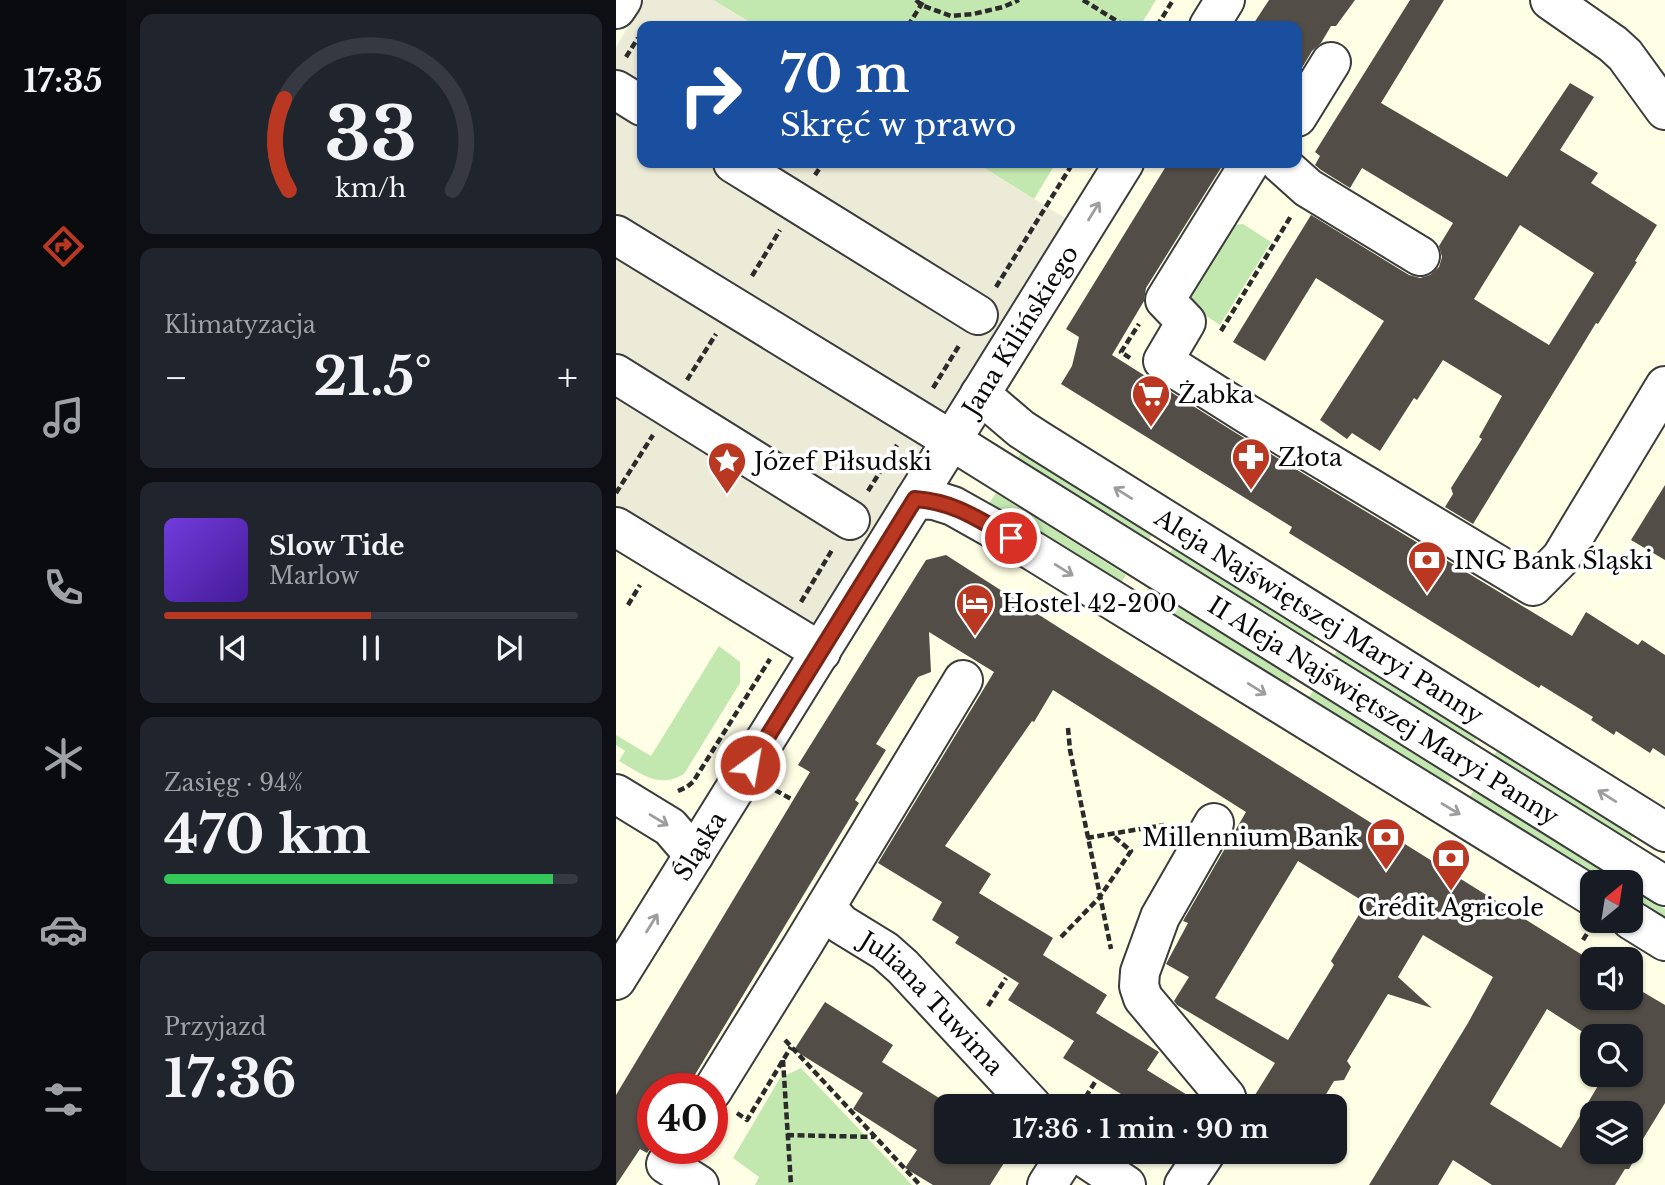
<!DOCTYPE html>
<html lang="pl">
<head>
<meta charset="utf-8">
<style>
  body { margin:0; font-family:"Libre Baskerville",serif; background:#20242c; color:#f1f3f6; height:100vh; display:flex; flex-direction:column; font-size:26px; white-space:nowrap }
  * { box-sizing:border-box; margin:0 }
  p { font-size:23px; color:#9ea1a6 }
  .icon { flex:none; width:38px; height:38px; fill:none; stroke:currentColor; stroke-width:2; stroke-linecap:round; stroke-linejoin:round }
  .map { position:relative; flex:1; overflow:hidden }
  .details { display:flex; flex-direction:column; gap:14px; padding:14px; background:#0d0f14; width:490px }
  .details>* { flex:none }
  .banner { position:absolute; left:21px; top:21px; width:665px; height:147px; border-radius:14px; box-shadow:0 2px 5px #0004; background:#1a4fa0; color:#fff; overflow:hidden }
  .needle { width:46px; rotate:30deg }
  .tools { position:absolute; left:964px; top:870px; display:grid; gap:14px }
  .tools a { display:grid; place-items:center; width:63px; height:63px; border-radius:14px; background:#171b24; box-shadow:0 2px 5px #0004; font-size:35px }
  .speed { position:absolute; left:21px; top:1073px; display:flex; gap:14px; font-size:35px; font-weight:700; text-align:center }
  .speed>* { display:grid; place-content:center; width:91px; height:91px; border-radius:50%; background:#171b24; box-shadow:0 2px 5px #0004; line-height:1 }
  .speed .limit { border:10px solid #d22; background:#fff; color:#111 }
  .pin { position:absolute; display:grid; place-items:center; width:60px; height:60px; color:#fff; margin:-30px; border:4px solid #fff; border-radius:50%; box-shadow:0 2px 7px #0007 }
  .me { position:absolute; width:77px; margin:-38px; rotate:32deg; stroke-linejoin:round; filter:drop-shadow(0 0 5px #0008) }
  .turn { display:flex; align-items:center; gap:24px; height:147px; padding:0 28px; font-size:32px }
  .turn .icon { width:91px; height:91px; stroke-width:2.5 }
  .turn b { display:block; font-size:49px; line-height:60px }
  .big { font-size:52px; font-weight:800; line-height:1.1 }
  .details .tile { flex:1; display:flex; flex-direction:column; justify-content:center; gap:10px; min-width:0; padding:0 24px; border-radius:14px; background:#20242c }
  .details .dial { align-items:center; gap:0 }
  .dial svg { height:182px; overflow:visible; fill:none; stroke:#363941; stroke-width:7; stroke-linecap:round; text-anchor:middle }
  .dial text { fill:#f1f3f6; stroke:none }
  .song { display:flex; align-items:center; gap:21px }
  .cover { width:84px; height:84px; border-radius:10px; background:linear-gradient(135deg,hsl(260 70% 55%),hsl(260 70% 35%)) }
  .played { height:7px; border-radius:4px; background:linear-gradient(90deg,#ba3821 50%,#363941 50%) }
  .keys { display:flex; justify-content:space-around; direction:ltr }
  .heat { display:flex; justify-content:space-between; align-items:center; font-size:38px; direction:ltr }
  .charge { height:10px; border-radius:5px; background:linear-gradient(90deg,#34c759 94%,#363941 0) }
  .trip { position:absolute; left:318px; top:1094px; width:413px; height:70px; border-radius:14px; background:#171b24; box-shadow:0 2px 5px #0004; font-weight:800; line-height:70px; text-align:center }
  main { display:flex; flex:1; min-height:0 }
  .tabs { display:flex; flex-direction:column; width:126px; justify-content:space-around; align-items:center; background:#090b0e; color:#9ea1a6 }
  .tabs .icon { width:49px; height:49px }
  .tabs .current { color:#ba3821 }
  .tabs b { font-size:32px; color:#f1f3f6 }
  .map>svg:first-child { display:block }
  .green { fill:#c2e8b0 }
  .plaza { fill:#ecebd7 }
  .building { fill:#524d46; fill-rule:evenodd }
  .lines { fill:none; stroke-linecap:round; stroke-linejoin:round }
  .minor-casing { stroke:#3c3c3c; stroke-width:42 }
  .path { stroke:#2b2b2b; stroke-width:4.5; stroke-dasharray:7 3.5; stroke-linecap:butt }
  .minor { stroke:#fff; stroke-width:38 }
  .oneway { stroke:#9d9d9d }
  .route-casing { stroke:#792415; stroke-width:18 }
  .route { stroke:#ba3821; stroke-width:12 }
  .labels { text-anchor:middle; dominant-baseline:central; stroke-width:7; stroke-linejoin:round; paint-order:stroke }
  .street-label { font-size:24px; fill:#090909; stroke:#fff }
  .poi-label { font-size:24px; fill:#090909; stroke:#fff; text-anchor:start }
</style>
</head>
<body>
<main>
<nav class="tabs">
<b>17:35</b>
<svg class="icon current" aria-label="directions" viewBox="0 0 24 24"><path d="M12 3l9 9-9 9-9-9zM9 14v-3h6M13 9l2 2-2 2"/></svg>
<svg class="icon" aria-label="music" viewBox="0 0 24 24"><path d="M9 18V5l10-2v13"/><circle cx="6" cy="18" r="3"/><circle cx="16" cy="16" r="3"/></svg>
<svg class="icon" aria-label="phone" viewBox="0 0 24 24"><path d="M5 4h4l2 5-3 2q2 4 5 5l2-3 5 2v4C11 20 4 13 5 4z"/></svg>
<svg class="icon" aria-label="climate" viewBox="0 0 24 24"><path d="M12 3v18M4 7l16 10M4 17L20 7"/></svg>
<svg class="icon" aria-label="car" viewBox="0 0 24 24"><path d="M5 17H2v-5l4-1 3-4h7l3 4 3 1v5h-3M9 17h6M6 11h13"/><circle cx="7" cy="17" r="2"/><circle cx="17" cy="17" r="2"/></svg>
<svg class="icon" aria-label="filters" viewBox="0 0 24 24"><path d="M4 7h16M4 17h16"/><circle cx="9" cy="7" r="2"/><circle cx="15" cy="17" r="2"/></svg>
</nav>
<section class="details">
<div class="tile dial"><svg viewBox="0 0 100 80">
<path d="M14 69A42 42 0 1 1 86 69"/>
<path d="M14 69A42 42 0 0 1 12 29" stroke="#ba3821"/>
<text x="50" y="56" font-size="32" font-weight="700">33</text>
<text x="50" y="72" font-size="11">km/h</text>
</svg></div>
<div class="tile"><p>Klimatyzacja</p>
<div class="heat"><a>−</a><b class="big">21.5°</b><a>+</a></div>
</div>
<div class="tile">
<div class="song"><i class="cover"></i><div><b>Slow Tide</b><p>Marlow</p></div></div>
<div class="played"></div>
<div class="keys"><svg class="icon" aria-label="previous" viewBox="0 0 24 24"><path d="M18 5L8 12l10 7zM5 5v14"/></svg><svg class="icon" aria-label="pause" viewBox="0 0 24 24"><path d="M8 5v14M16 5v14"/></svg><svg class="icon" aria-label="next" viewBox="0 0 24 24"><path d="M6 5l10 7-10 7zM19 5v14"/></svg></div>
</div>
<div class="tile"><p>Zasięg · 94%</p><b class="big">470 km</b><div class="charge"></div></div>
<div class="tile"><p>Przyjazd</p><b class="big">17:36</b></div>
</section>
<div class="map">
<svg width="1049" height="1185" viewBox="0 0 1049 1185">
  <rect width="100%" height="100%" fill="#ffffe6"/>
  <path class="green" d="M97,0H540L524,26H140Z
    M360,163H440L418,199Z
    M627,224L655,242L604,325L561,297L605,226Z
    M410,444L542,526L532,541L401,459Z
    M380,493L510,575L501,589L370,508Z
    M563,539L706,629L696,644L553,554Z
    M532,588L676,678L666,694L523,603Z
    M727,641L867,729L857,744L717,657Z
    M103,646L124,662V683L68,774C42,789 26,774 3,761L9,751L0,745V735L35,756Z
    M697,691L836,777L826,793L687,706Z
    M887,741L1023,826L1014,841L878,756Z
    M858,790L993,874L988,882L848,806Z
    M1015,888L1049,909V931L1015,909Z
    M185,1068L296,1185H139L143,1177L117,1158L164,1078Z"/>
  <path class="plaza" d="M28,0H97L140,26H26V163H360L449,218L193,630L0,511V47Z"/>
  <path class="building" d="M653,0H739L720,26H715L705,43L696,51L681,76V26H636Z
    M794,0H828L765,103L891,177L954,83L978,97L944,150L982,173L975,183L1041,225L1019,261L1021,262L982,324L980,323L857,524L829,507L837,494L835,488L866,439L863,437L886,396L827,360L801,400L798,398L764,451L736,433L731,439L704,420L768,321L700,278L649,361L617,342L695,215L793,275L804,278L814,275L823,267L826,257L823,246L837,223L746,168L734,188L705,170L699,165L704,156L699,152ZM904,225L978,273L933,345L858,299Z
    M552,163H608L530,288L528,301L496,355L620,433L956,636L970,612L1022,645L1026,640L1049,655V756L1037,748L1034,753L1000,731L998,735L975,720L977,717L925,685L923,688L673,533L676,527L445,384L456,366L463,337L450,329Z
    M1049,485V560L1015,540Z
    M330,555L442,627L976,961V998H1015V985L1049,1005V1103L1019,1152L1021,1155L1013,1169H1009L999,1185H876L837,1160L822,1185H753L852,1023L877,977L807,935L782,977L816,1008L772,994L731,1061L735,1067L728,1080L718,1081L703,1106H634V1103L659,1063L561,1005L558,1001L573,977L550,964L572,923L567,921L630,812L437,690L418,722L416,721L329,846L375,874L363,893L437,938L427,955L491,995L480,1013L543,1052L531,1070L589,1106H508L513,1099L447,1058L458,1041L392,1000L403,983L339,943L343,937L316,920L326,902L262,863L378,672L313,632L315,672L302,677L260,744L270,750L239,800L243,803L71,1088H37V1144L31,1153L24,1149L0,1185V1095L194,772L182,765L310,560ZM682,861L750,903L715,961L718,965L672,1040L599,998ZM931,1009L976,1038V1036H1015V1074H989L945,1148L874,1104ZM976,1113H1015V1152H976Z
    M209,1002L277,1045L266,1062L331,1103L320,1120L331,1126V1152H371L388,1163L374,1185H317L289,1168L301,1150L237,1109L247,1093L178,1050Z"/>
  <g class="lines">
    <g class="minor-casing">
      <g id="minor">
        <path d="M934,0L997,44L1009,55L1049,110"/>
        <path d="M0,9L6,0"/>
        <path d="M593,26L609,0"/>
        <path d="M0,90L26,106"/>
        <path d="M681,117L715,62"/>
        <path d="M117,163L362,315"/>
        <path d="M634,163L549,300L570,322L547,361L631,414L917,586L945,558L1049,386"/>
        <path d="M664,163L692,188L804,256"/>
        <path id="s1" d="M0,235L317,429L1049,886"/>
        <path d="M0,374L234,520"/>
        <path id="s2" d="M364,394L405,429L422,440L1049,832"/>
        <path d="M299,499L318,500L337,506L417,551L976,896"/>
        <path d="M0,527L205,652"/>
        <path d="M0,794L54,827L78,855"/>
        <path d="M598,823L544,917L524,972L523,986L527,998L610,1097L613,1106"/>
        <path id="s3" d="M210,907L225,924L269,951L287,967L416,1106"/>
        <path d="M1015,920L1049,941"/>
        <path id="s4" d="M0,980L508,163"/>
        <path d="M96,1091L186,946L347,680"/>
        <path d="M60,1148L50,1164L83,1185"/>
        <path d="M460,1152L510,1185"/>
        <path d="M431,1185L452,1152"/>
        <path d="M568,1185L590,1152"/>
      </g>
    </g>
    <path class="path" d="M300,0L305,5L335,16L357,14L387,7L403,0
      M467,0L509,26
      M292,26L308,0
      M541,26L557,0
      M10,57L22,38
      M199,175L207,163
      M136,276L164,230
      M380,287L457,163
      M605,331L675,216
      M514,358L505,352L523,324
      M71,380L100,334
      M317,388L344,344
      M252,491L281,445
      M0,493L37,435
      M185,602L216,550
      M12,605L24,585
      M452,728L454,750L495,949
      M159,790L177,800
      M62,791L71,787L77,782L154,659
      M471,838L548,825
      M445,937L483,898L515,851L495,834
      M967,940L974,929
      M372,1006L390,978
      M169,1040L304,1185
      M167,1060L175,1185
      M464,1106L479,1082
      M121,1113L131,1120L175,1047
      M171,1135L258,1137"/>
    <use href="#minor" class="minor"/>
  </g>
  <defs><path id="oneway-shaft" d="M-6 0H5M1.5-3L5.5 0L1.5 3" fill="none" stroke-width="1.6" stroke-linecap="round" stroke-linejoin="round" transform="scale(1.75)"/></defs>
  <g class="oneway">
    <use href="#oneway-shaft" transform="translate(478 211) rotate(-58)"/>
    <use href="#oneway-shaft" transform="translate(507 493) rotate(-148)"/>
    <use href="#oneway-shaft" transform="translate(448 570) rotate(32)"/>
    <use href="#oneway-shaft" transform="translate(641 689) rotate(32)"/>
    <use href="#oneway-shaft" transform="translate(991 796) rotate(-148)"/>
    <use href="#oneway-shaft" transform="translate(835 809) rotate(31)"/>
    <use href="#oneway-shaft" transform="translate(43 820) rotate(31)"/>
    <use href="#oneway-shaft" transform="translate(36 923) rotate(-58)"/>
  </g>
  <g class="lines">
    <g class="route-casing">
      <path id="route" d="M134,765L299,499C339,502 362,519 395,538"/>
    </g>
    <use href="#route" class="route"/>
  </g>
  <defs>
    <g id="supermarket-pin" transform="scale(2.0125)"><path d="M0 17L-7.5 6A9.5 9.5 0 1 1 7.5 6Z" fill="#ba3821" stroke="#fff"/><path d="M-6-5.5h2.5l.6 2H6L4.5 2H-2.5L-4.4-4H-6ZM-1.5 3.2a1.3 1.3 0 1 0 .1 0ZM3 3.2a1.3 1.3 0 1 0 .1 0Z" fill="#fff"/></g>
    <g id="pharmacy-pin" transform="scale(2.0125)"><path d="M0 17L-7.5 6A9.5 9.5 0 1 1 7.5 6Z" fill="#ba3821" stroke="#fff"/><path d="M-2-6h4v4h4v4h-4v4h-4v-4h-4v-4h4Z" fill="#fff"/></g>
    <g id="sight-pin" transform="scale(2.0125)"><path d="M0 17L-7.5 6A9.5 9.5 0 1 1 7.5 6Z" fill="#ba3821" stroke="#fff"/><path d="M0-6L1.8-2.2L6-1.7L2.9 1.2L3.7 5.4L0 3.3L-3.7 5.4L-2.9 1.2L-6-1.7L-1.8-2.2Z" fill="#fff"/></g>
    <g id="bank-pin" transform="scale(2.0125)"><path d="M0 17L-7.5 6A9.5 9.5 0 1 1 7.5 6Z" fill="#ba3821" stroke="#fff"/><path d="M-6-4H6V4H-6ZM0-2.3a2.3 2.3 0 1 0 0 4.6a2.3 2.3 0 1 0 0-4.6Z" fill="#fff"/></g>
    <g id="hotel-pin" transform="scale(2.0125)"><path d="M0 17L-7.5 6A9.5 9.5 0 1 1 7.5 6Z" fill="#ba3821" stroke="#fff"/><path d="M-6-4.5h1.5V1H6V5H4.5V3h-9V5H-6ZM-4 0a1.8 1.8 0 1 1 3.6 0ZM.5 0V-2.5h3Q6-2.5 6 0Z" fill="#fff"/></g>
  </defs>
  <g fill-rule="evenodd">
    <use href="#supermarket-pin" x="535" y="394"/>
    <use href="#pharmacy-pin" x="635" y="457"/>
    <use href="#sight-pin" x="111" y="461"/>
    <use href="#bank-pin" x="811" y="560"/>
    <use href="#hotel-pin" x="359" y="603"/>
    <use href="#bank-pin" x="770" y="837"/>
    <use href="#bank-pin" x="835" y="858"/>
  </g>
  <g class="labels">
    <g class="street-label">
      <text stroke="none"><textPath href="#s4" startOffset="765">Jana Kilińskiego</textPath></text>
      <text stroke="none"><textPath href="#s2" startOffset="406">Aleja Najświętszej Maryi Panny</textPath></text>
      <text stroke="none"><textPath href="#s1" startOffset="903">II Aleja Najświętszej Maryi Panny</textPath></text>
      <text stroke="none"><textPath href="#s4" startOffset="158">Śląska</textPath></text>
      <text stroke="none"><textPath href="#s3" startOffset="144">Juliana Tuwima</textPath></text>
    </g>
    <g class="poi-label">
      <text x="562" y="394">Żabka</text>
      <text x="662" y="457">Złota</text>
      <text x="138" y="461">Józef Piłsudski</text>
      <text x="838" y="560">ING Bank Śląski</text>
      <text x="386" y="603">Hostel 42-200</text>
      <text x="743" y="837" text-anchor="end">Millennium Bank</text>
      <text x="835" y="907" text-anchor="middle">Crédit Agricole</text>
    </g>
  </g>
</svg>
<div class="tools">
<a><svg class="needle" viewBox="-14 -14 28 28"><path d="M0-13l5 13h-10z" fill="#e53935"/><path d="M0 13l5-13h-10z" fill="#9ea1a6"/></svg></a>
<a><svg class="icon" aria-label="sound" viewBox="0 0 24 24"><path d="M4 9h4l5-4v14l-5-4H4zM17 9q2 3 0 6"/></svg></a>
<a><svg class="icon" aria-label="search" viewBox="0 0 24 24"><circle cx="10" cy="10" r="6"/><path d="M15 15l6 6"/></svg></a>
<a><svg class="icon" aria-label="layers" viewBox="0 0 24 24"><path d="M12 4l9 5-9 5-9-5zM3 14l9 5 9-5"/></svg></a>
</div>
<div class="speed"><div class="limit">40</div></div>
<div class="pin" style="left:395px;top:538px;background:#d93025"><svg class="icon" aria-label="arrive" viewBox="0 0 24 24"><path d="M6 21V4h12l-3 4 3 4H6"/></svg></div>
<svg class="me" style="left:134px;top:765px" viewBox="-20 -20 40 40"><circle r="17" fill="#ba3821" stroke="#fff" stroke-width="3"/><path d="M0-11L8 9 0 5-8 9z" fill="#fff"/></svg>
<div class="trip">17:36 · 1 min · 90 m</div>
<div class="banner">
<div class="turn"><svg class="icon" aria-label="right" viewBox="0 0 24 24"><path d="M7 20v-9h11M14 6l5 5-5 5"/></svg><div><b>70 m</b>Skręć w prawo</div></div>
</div>
</div>
</main>
</body>
</html>
